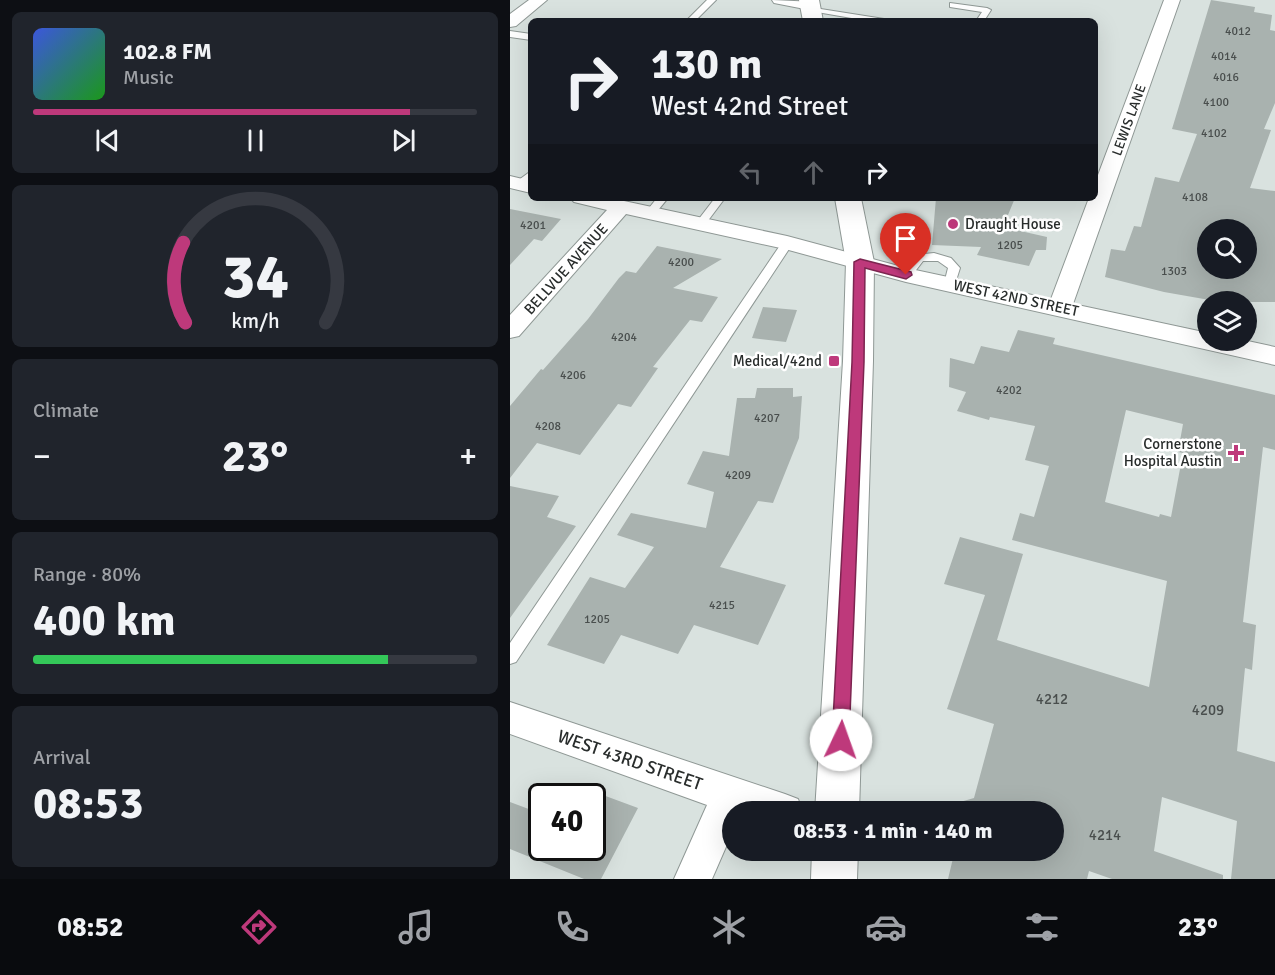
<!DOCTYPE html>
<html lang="en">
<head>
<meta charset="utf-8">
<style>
  body { margin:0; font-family:Signika,sans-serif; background:#20242c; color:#f1f3f6; height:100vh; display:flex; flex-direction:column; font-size:22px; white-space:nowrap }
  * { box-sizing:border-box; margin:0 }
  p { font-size:20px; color:#9ea1a6 }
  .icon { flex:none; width:33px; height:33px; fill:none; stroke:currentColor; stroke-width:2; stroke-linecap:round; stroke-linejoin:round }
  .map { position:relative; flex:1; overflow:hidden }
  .drawer { display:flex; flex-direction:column; gap:12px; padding:12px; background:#0d0f14; width:510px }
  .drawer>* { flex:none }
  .top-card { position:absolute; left:18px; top:18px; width:570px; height:183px; border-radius:9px; box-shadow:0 6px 24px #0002; background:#171b24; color:#f1f3f6; overflow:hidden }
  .controls { position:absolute; left:687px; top:219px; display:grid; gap:12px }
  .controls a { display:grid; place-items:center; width:60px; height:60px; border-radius:50%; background:#171b24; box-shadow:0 6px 24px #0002; font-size:30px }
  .speed { position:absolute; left:18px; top:783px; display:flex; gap:12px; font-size:30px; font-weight:700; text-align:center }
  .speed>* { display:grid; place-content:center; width:78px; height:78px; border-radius:50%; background:#171b24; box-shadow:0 6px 24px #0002; line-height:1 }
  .speed .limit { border:3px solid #111; border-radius:9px; background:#fff; color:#111 }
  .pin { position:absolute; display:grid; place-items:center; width:51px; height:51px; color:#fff; margin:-62px -26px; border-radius:50% 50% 50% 0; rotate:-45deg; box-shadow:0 0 6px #0007 }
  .pin .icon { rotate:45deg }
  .me { position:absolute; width:66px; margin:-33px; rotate:3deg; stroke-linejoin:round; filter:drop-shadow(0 0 4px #0008) }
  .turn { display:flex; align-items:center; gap:21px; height:126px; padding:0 24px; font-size:27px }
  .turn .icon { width:78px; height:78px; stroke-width:2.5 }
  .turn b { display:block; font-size:42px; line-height:51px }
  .lanes { display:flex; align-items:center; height:57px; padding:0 24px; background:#0003; justify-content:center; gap:30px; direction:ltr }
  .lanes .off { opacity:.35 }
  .big { font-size:45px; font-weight:700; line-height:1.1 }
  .drawer .widget { flex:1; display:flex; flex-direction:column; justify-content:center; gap:9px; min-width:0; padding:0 21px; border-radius:9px; background:#20242c }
  .drawer .dial { align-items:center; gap:0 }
  .dial svg { height:156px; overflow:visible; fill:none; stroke:#363941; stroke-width:7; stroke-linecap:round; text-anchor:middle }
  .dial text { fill:#f1f3f6; stroke:none }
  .song { display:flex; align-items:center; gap:18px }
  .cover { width:72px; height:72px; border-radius:9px; background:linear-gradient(135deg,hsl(230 70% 55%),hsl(120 70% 35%)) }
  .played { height:6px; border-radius:3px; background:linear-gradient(90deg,#be397b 85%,#363941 85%) }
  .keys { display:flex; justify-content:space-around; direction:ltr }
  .heat { display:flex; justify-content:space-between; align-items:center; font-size:33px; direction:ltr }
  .charge { height:9px; border-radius:4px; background:linear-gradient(90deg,#34c759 80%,#363941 0) }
  .trip { position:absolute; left:212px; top:801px; width:342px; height:60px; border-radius:30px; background:#171b24; box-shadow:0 6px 24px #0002; font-weight:700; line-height:60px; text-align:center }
  .menu { display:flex; height:96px; justify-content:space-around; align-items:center; background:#090b0e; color:#9ea1a6 }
  .menu .icon { width:42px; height:42px }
  .menu .current { color:#be397b }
  .menu b { font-size:27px; color:#f1f3f6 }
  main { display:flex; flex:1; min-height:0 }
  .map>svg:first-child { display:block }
  .building { fill:#a9b2af; fill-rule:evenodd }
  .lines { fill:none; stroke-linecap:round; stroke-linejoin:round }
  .lane-casing { stroke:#8f9895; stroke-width:2 }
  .street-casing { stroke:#8f9895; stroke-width:2 }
  .secondary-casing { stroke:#8f9895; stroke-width:2 }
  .lane { fill:#fff; fill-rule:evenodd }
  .street { fill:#fff; fill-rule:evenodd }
  .secondary { fill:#fff; fill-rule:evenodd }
  .route { fill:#be397b; stroke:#7c2550; stroke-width:1.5 }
  .poi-dot { fill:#be397b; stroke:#fff; stroke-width:2 }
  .labels { text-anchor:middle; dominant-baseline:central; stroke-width:5; stroke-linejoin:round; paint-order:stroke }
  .number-label { font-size:12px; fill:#494e4d }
  .far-street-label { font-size:14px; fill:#292d2c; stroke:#fff }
  .poi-label { font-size:15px; fill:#292d2c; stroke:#fff; text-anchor:end }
  .street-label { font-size:15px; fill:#292d2c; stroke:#fff }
  .near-number-label { font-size:15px; fill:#494e4d }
  .near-street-label { font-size:18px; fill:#292d2c; stroke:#fff }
</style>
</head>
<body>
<main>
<section class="drawer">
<div class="widget">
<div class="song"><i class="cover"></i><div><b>102.8 FM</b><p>Music</p></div></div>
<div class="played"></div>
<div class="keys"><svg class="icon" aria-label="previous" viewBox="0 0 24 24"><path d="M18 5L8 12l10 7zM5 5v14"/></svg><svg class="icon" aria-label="pause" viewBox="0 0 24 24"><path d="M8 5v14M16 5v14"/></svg><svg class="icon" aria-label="next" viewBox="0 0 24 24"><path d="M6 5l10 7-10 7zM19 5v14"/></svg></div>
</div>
<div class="widget dial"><svg viewBox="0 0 100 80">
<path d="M14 69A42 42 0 1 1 86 69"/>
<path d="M14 69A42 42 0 0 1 13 28" stroke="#be397b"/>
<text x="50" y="56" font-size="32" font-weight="700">34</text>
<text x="50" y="72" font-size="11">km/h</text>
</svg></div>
<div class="widget"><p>Climate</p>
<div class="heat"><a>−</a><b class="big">23°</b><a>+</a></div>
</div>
<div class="widget"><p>Range · 80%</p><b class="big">400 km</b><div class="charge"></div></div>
<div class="widget"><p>Arrival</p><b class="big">08:53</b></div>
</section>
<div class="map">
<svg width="765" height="879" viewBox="0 0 765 879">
  <rect width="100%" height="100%" fill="#d9e2df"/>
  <path class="building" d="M701,0L745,7L744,12L762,15L760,30L765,31V103L754,129L761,130L740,188L765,191V302H711L654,292L595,277L601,249L615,251L624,226L631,227L645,177L669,182L687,134L662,129ZM698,230H736V268H698Z
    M426,198H505L493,227L537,237L536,250H526L519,266L467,255L471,247L422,245Z
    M0,209L51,219L32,241L24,239L0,265Z
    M147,246L212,259L163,288L208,297L192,322L180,320L143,367L148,368L121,407L108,404L70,455L27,443L0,478V406L31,369L33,370L78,319L109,278L116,271L126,273Z
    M253,307L287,310L276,342L242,338Z
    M508,330L545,338L543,344L765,395V450L753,447L733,622L746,625L742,670L735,668L727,751L765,762V879H721L727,821L652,797L644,851L713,875V879H602L579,871L577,879H438L445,850H543V812H437L436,806L464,798L484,724L437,709L475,595L434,584L450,537L513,554L487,640L639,687L657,581L502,540L510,513L524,517L539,466L515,460L525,426L480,417L479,420L447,411L456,392L439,387L440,358L464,364L471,346L499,352ZM616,410L673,424L668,452L673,453L661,517L650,514L649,517L595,502Z
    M247,388H283V397L292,396L289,438L263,503L248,501L210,567L276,585L248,645L184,625L168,654L111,635L94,664L37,645L80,577L115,588L144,547L107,535L121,513L196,528L204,492L177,484L193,451L219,456L227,398H245Z
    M0,486L49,496L37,517L66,526L0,618Z
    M82,791L128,808L91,879H74L0,849V802L32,814V848H82Z"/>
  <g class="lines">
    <g class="lane-casing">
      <path id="lane" d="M197,0H206L185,21H176Z
        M440,3L477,8L481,10L474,21H466L472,12L440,7Z
        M298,7L374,19L378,21H359L301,11H298Z
        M0,31L21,34V40L0,37Z
        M21,171V179L14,186H6V182Z
        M147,198H158L144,215H136L135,213Z
        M205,198H215L194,226H186L185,224Z
        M277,240L283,243L6,662L0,664V643L273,241Z
        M424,253L441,258L450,268L444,287L440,288L434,284L438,268L428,261H413L400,278H392L390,275L405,255Z"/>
    </g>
    <g class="street-casing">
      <path id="street" d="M19,0H37L6,26L0,27V14Z
        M262,0L306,2L308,5L300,10L264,3Z
        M654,0H670L563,304L698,333V340H733L765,347V365L396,282L275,249L116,214L9,336L0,338V315L97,210L64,202L60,198H100L277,236L396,268L541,299L579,198H585V183Z
        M0,176L21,181V193L0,188Z
        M0,702L275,794L288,799L293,812H222V833L202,879H164L197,805L0,734Z"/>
    </g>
    <g class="secondary-casing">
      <path id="secondary" d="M289,0H309L313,21H293Z
        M325,198H351L364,262L363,361L349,812H305L333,361L336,262Z
        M302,850H348L347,879H301Z"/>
    </g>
    <use href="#lane" class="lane"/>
    <use href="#street" class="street"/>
    <use href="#secondary" class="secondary"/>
  </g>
  <path class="route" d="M350,259L401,272L402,275L396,279L355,268L354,362L339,740L337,746L331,749L324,746L322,740L342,362L344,262Z"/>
  <g class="poi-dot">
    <circle cx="443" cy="224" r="6"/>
    <rect x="318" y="355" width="12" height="12" rx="3"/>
    <path d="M723 444h6v6h6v6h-6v6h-6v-6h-6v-6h6z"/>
  </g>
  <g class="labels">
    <g class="number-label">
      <text x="728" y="31">4012</text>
      <text x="714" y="56">4014</text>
      <text x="716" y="77">4016</text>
      <text x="706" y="102">4100</text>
      <text x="704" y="133">4102</text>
      <text x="685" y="197">4108</text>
      <text x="23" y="225">4201</text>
      <text x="500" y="245">1205</text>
      <text x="171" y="262">4200</text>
      <text x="664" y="271">1303</text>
      <text x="114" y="337">4204</text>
      <text x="63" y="375">4206</text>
      <text x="499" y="390">4202</text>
      <text x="257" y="418">4207</text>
      <text x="38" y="426">4208</text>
      <text x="228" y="475">4209</text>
      <text x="212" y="605">4215</text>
      <text x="87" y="619">1205</text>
    </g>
    <g class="far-street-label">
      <text transform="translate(619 120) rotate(-70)">LEWIS LANE</text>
    </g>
    <g class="poi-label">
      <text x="455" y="224" text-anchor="start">Draught House</text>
      <text x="312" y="361">Medical/42nd</text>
      <text x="712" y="444">Cornerstone<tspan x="712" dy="17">Hospital Austin</tspan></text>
    </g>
    <g class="street-label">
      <text transform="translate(56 269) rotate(-48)">BELLVUE AVENUE</text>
      <text transform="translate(506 298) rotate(12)">WEST 42ND STREET</text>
    </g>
    <g class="near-number-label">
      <text x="542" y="699">4212</text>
      <text x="698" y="710">4209</text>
      <text x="595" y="835">4214</text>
    </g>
    <g class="near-street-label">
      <text transform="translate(120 760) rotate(19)">WEST 43RD STREET</text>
    </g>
  </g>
</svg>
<div class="controls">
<a><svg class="icon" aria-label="search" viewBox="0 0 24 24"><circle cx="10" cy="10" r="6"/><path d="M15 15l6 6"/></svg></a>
<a><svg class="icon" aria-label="layers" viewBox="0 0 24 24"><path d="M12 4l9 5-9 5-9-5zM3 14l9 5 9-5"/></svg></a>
</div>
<div class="speed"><div class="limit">40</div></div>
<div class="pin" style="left:396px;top:275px;background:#d93025"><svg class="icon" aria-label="arrive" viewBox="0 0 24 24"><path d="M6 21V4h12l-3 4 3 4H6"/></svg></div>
<svg class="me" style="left:331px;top:740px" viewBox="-20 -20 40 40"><circle r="19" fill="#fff"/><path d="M0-13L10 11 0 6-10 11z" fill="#be397b"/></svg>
<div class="trip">08:53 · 1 min · 140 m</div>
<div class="top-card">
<div class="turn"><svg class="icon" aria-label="right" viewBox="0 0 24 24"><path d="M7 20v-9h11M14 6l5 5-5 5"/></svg><div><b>130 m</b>West 42nd Street</div></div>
<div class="lanes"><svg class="icon off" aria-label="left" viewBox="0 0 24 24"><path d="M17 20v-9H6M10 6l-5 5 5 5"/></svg><svg class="icon off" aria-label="ahead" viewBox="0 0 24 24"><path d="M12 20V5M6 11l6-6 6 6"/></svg><svg class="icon" aria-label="right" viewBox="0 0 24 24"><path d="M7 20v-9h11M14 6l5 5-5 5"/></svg></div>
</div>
</div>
</main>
<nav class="menu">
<b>08:52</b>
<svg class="icon current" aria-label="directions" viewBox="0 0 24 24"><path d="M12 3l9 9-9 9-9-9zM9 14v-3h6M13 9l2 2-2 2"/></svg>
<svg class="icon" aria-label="music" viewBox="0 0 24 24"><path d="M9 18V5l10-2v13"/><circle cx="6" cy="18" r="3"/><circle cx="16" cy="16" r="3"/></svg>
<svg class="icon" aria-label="phone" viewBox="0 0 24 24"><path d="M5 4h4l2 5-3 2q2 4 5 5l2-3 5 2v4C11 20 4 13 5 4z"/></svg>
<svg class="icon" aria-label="climate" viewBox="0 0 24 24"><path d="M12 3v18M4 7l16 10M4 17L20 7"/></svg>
<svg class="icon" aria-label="car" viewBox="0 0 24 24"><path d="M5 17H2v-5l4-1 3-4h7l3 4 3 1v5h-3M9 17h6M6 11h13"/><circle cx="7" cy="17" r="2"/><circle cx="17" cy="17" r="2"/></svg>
<svg class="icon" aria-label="filters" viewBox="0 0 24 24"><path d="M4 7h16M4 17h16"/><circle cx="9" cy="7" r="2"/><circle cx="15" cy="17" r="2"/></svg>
<b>23°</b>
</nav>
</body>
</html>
